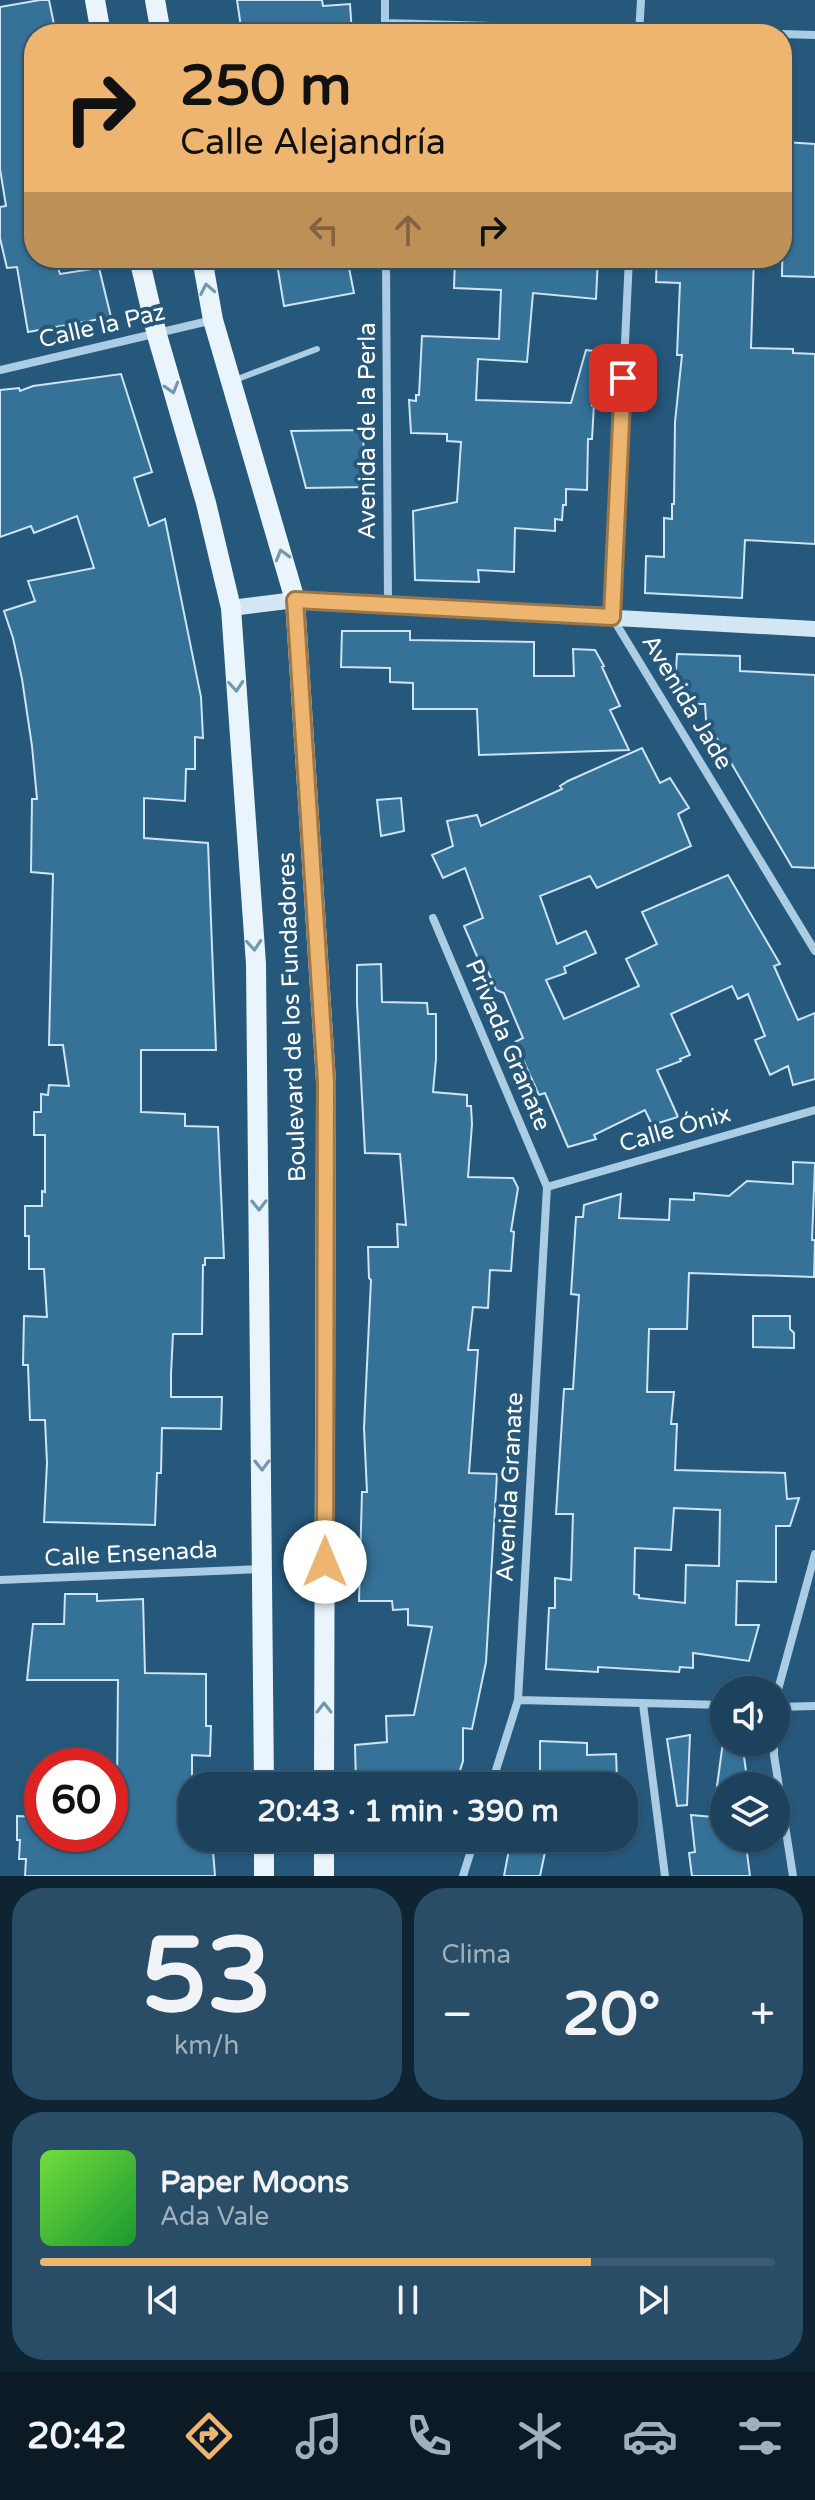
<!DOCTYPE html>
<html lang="es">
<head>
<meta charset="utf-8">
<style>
  body { margin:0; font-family:"Varela Round",sans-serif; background:#294d66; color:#f1f3f6; height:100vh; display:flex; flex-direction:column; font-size:30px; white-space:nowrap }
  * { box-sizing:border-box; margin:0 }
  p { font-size:26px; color:#a0b0bc }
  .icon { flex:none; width:44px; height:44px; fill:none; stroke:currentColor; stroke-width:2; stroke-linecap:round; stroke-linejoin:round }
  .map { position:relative; height:1876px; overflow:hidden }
  .drawer { display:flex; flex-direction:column; gap:12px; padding:12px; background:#0f2433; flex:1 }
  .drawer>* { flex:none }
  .guide { position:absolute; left:24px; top:24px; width:768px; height:244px; border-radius:32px; box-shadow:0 2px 6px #0004,0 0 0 2px #3a5b72; background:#edb56f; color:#111; overflow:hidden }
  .controls { position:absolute; left:710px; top:1676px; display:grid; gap:16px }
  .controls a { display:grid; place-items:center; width:80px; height:80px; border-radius:50%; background:#1c425d; box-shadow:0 2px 6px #0004,0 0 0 2px #3a5b72; font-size:40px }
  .speed { position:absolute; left:24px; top:1748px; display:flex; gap:16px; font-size:40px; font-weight:700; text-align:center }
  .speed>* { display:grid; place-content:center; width:104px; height:104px; border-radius:50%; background:#1c425d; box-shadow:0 2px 6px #0004,0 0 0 2px #3a5b72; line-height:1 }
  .speed .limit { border:12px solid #d22; background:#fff; color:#111 }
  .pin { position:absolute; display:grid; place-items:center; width:68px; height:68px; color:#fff; margin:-34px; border-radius:16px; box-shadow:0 4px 12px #0006 }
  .me { position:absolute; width:88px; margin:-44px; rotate:0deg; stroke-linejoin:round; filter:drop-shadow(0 0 6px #0008) }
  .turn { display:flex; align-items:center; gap:28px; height:168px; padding:0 24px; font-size:36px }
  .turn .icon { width:104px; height:104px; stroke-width:2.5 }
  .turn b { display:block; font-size:56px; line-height:68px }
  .lanes { display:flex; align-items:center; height:76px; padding:0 24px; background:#0003; justify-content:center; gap:40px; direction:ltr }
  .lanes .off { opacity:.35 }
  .big { font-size:60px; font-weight:800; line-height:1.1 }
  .drawer .tile { flex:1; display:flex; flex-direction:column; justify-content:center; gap:12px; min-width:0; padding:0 28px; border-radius:32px; background:#294d66 }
  .drawer .dial { align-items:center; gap:0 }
  .dial b { font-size:104px; line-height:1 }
  .song { display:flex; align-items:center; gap:24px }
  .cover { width:96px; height:96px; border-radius:12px; background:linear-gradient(135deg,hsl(100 70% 55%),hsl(130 70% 35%)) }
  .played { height:8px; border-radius:4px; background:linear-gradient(90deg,#edb56f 75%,#3a5b72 75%) }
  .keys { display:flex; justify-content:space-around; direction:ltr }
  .heat { display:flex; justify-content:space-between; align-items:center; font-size:44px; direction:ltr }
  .drawer .tiles { flex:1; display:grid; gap:12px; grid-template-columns:1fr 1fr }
  .tile:last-child { grid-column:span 2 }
  .trip { position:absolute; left:178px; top:1772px; width:460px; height:80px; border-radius:32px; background:#1c425d; box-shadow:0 2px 6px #0004,0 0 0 2px #3a5b72; font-weight:800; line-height:80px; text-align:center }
  .tabs { display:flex; height:128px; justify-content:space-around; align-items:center; background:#0b1a25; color:#a0b0bc }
  .tabs .icon { width:56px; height:56px }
  .tabs .active { color:#edb56f }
  .tabs b { font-size:36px; color:#f1f3f6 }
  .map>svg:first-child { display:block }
  .building { fill:#367198; stroke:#cce4f4; stroke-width:2; fill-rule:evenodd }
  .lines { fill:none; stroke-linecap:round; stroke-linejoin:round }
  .service { stroke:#aacde4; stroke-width:6 }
  .minor { stroke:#aacde4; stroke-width:8 }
  .secondary { stroke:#d3e6f4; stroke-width:16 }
  .primary { stroke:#eaf4fc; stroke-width:20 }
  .oneway { stroke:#7496af }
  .route-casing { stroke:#9a7648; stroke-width:20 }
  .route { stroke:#edb56f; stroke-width:14 }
  .labels { text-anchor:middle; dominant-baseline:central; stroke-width:8; stroke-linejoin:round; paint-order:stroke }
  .street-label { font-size:24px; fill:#fff; stroke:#26587c }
</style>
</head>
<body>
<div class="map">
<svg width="815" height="1876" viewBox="0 0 815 1876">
  <rect width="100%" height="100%" fill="#26587c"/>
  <path class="building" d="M40,0H49L56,34H34V258H55L60,274L99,268L111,317L28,332L17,267L7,268L0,238V207L6,206L0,169V7Z
    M237,0H322L323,6L350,4L352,34H242Z
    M784,142L815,144V277L782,276Z
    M276,258H347L354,293L284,306Z
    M455,258H598L596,299L533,293L527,362L478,359L476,400L571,403L586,350L594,351L592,405L594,404L592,439H588L587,490L566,489V505H563L562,520L555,519V531L515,528L514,572L478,570L479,582L415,580L413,511L457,502L461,442L447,441V434L411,433L409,400L416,401V395H419L422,336L499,339L501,290L454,288Z
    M657,258H754L751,348L793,349V353L815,354V544L745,540L742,598L645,593L646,556L664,557V518L672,519V504H674L675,422L682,355H677L680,283L656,282Z
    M121,374L152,472L134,478L149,526L165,519L201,697L203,738L195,737V769H186L185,801L144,798V838L208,843L216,1050H141V1112L185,1114V1126L218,1127L224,1258H205V1265H203L202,1334H173L171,1374V1397H222L221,1429L162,1428L161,1473H157L155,1525L44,1522L47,1463L45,1420H30L28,1365H23L24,1316L47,1317L44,1269H29V1236H25V1206H42V1191L45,1192V1135H34V1112H41V1094L48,1095L49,1085L69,1086L63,1045H49L53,874L31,872L32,799H37L32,746L22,679L13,638L4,611L35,601L28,581L94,568L77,516L34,533L31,526L0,537V390L19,388L20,391L33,386Z
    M363,430L365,487L306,488L291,431Z
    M342,631H410V640L534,642V676H574L573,649L595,650L604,666L602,667L620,706L610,710L629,750L479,755L477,709H413V683L390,682V668L341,667Z
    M677,654L740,656V671L815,675V868L792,867L706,720L705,704H696L676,670Z
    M642,748L660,783L670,778L689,808L678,814L691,846L597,888L590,876L540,896L557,944L586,931L596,953L564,967L566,973L546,980L564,1019L639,986L626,959L657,944L642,912L728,875L780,964L774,966L798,1020L815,1013V1079L793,1085L788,1066L770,1075L755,1040L765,1036L748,994L738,999L732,986L671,1014L690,1055L680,1059L681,1061L657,1070L678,1117L652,1125L645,1110L594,1135L596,1139L568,1147L545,1093L539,1095L515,1042L523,1038L504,993L496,990L483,960L479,961L464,926L483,918L465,868L443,878L432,855L453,846L447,821L477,815L481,826L562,789L560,786L568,781Z
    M401,798L404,831L381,836L377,800Z
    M381,964L382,1002L427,1003L428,1014H436V1059L433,1092L467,1095V1106H471L472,1124L468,1177L513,1178L518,1188L511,1231L514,1232L511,1271L490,1270L488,1308L473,1307L468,1350H478L469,1473L497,1474L486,1662L472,1729L463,1728V1761L455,1786H393V1783L356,1785L355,1745L387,1742L386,1716L414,1715L432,1627L408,1625V1609L393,1610L392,1601H359L362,1492H367L364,1428L371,1280L369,1278L368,1247H398L397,1224L406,1225L400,1154L365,1153L357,1003V965Z
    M793,1162L815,1163L812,1240H815L814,1277L689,1273L687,1329H649L647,1392H674L671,1424H677L675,1470L785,1473L787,1499L799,1498L790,1526H776V1582L737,1581L736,1625H759L749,1661L693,1653V1668L680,1667L679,1672L598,1667V1672L546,1669L549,1608H555V1578L571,1580L573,1514H556L564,1389H573L579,1295L571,1294L576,1217H583L584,1205L621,1194L619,1218L669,1220L670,1199L694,1200V1193L729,1196L747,1181L793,1184ZM674,1508L720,1510L719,1566L686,1565L685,1603L639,1598V1595L634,1594L635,1548L671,1550Z
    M753,1316H790V1329L794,1333V1348L753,1347Z
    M65,1594H97V1601L143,1599L145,1673L206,1674V1726H211L210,1756L192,1755V1838H212L215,1876H25L26,1859H19L20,1840H17V1816L42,1817V1834H110V1786H117L118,1680H27L33,1624H64Z
    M690,1735L687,1805L677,1806L667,1739Z
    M724,1735V1742H742L748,1786H717Z
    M540,1741L587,1743V1755L616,1754L617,1779H612V1784L540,1782Z
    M691,1815L724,1818V1838H740L742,1846L746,1845L750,1876H692L689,1853L695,1852Z
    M510,1844L545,1852L540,1876H504Z"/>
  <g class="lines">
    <path class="service" d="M235,380L317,349"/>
    <path class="minor" d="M385,0V34
      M385,23L768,34
      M639,34L641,0
      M782,34L815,35
      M386,258L388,604
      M629,258L612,617L815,951
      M0,370L213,320
      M433,918L547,1187L518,1700L491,1786
      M547,1187L815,1110
      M0,1580L263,1569
      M776,1697L815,1554
      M518,1700L724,1705
      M643,1704L665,1876
      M776,1707L815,1706
      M774,1742V1755L793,1876
      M463,1876L475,1838"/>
    <path class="secondary" d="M231,608L295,600L815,629"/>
    <path class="primary" d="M95,0L101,34
      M155,0L161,34
      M139,258L157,335L206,503L231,608L256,964L264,1786
      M202,258L213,320L295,600L326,1082L324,1786
      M264,1838V1876
      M324,1876V1838"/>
  </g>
  <defs><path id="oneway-chevron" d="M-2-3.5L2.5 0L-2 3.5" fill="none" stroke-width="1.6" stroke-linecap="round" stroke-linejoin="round" transform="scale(2)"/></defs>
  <g class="oneway">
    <use href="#oneway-chevron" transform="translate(207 289) rotate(-101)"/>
    <use href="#oneway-chevron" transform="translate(172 388) rotate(74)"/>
    <use href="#oneway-chevron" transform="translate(282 555) rotate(-106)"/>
    <use href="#oneway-chevron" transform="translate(236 686) rotate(86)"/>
    <use href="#oneway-chevron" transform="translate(254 945) rotate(86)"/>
    <use href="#oneway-chevron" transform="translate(259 1205) rotate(89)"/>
    <use href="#oneway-chevron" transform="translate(262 1465) rotate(89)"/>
    <use href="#oneway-chevron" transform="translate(324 1708) rotate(-90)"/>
  </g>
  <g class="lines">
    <g class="route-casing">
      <path id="route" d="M325,1562L326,1082L295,600L612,617L623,378"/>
    </g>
    <use href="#route" class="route"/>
  </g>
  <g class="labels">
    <g class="street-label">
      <text transform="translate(102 326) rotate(-13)">Calle la Paz</text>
      <text transform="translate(367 431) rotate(-90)">Avenida de la Perla</text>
      <text transform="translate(687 702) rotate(59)">Avenida Jade</text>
      <text transform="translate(292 1017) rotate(-92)">Boulevard de los Fundadores</text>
      <text transform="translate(508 1045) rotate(67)">Privada Granate</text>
      <text transform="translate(675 1129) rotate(-16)">Calle Ónix</text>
      <text transform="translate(510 1487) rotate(-87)">Avenida Granate</text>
      <text transform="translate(131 1554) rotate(-3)">Calle Ensenada</text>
    </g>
  </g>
</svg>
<div class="controls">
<a><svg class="icon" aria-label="sound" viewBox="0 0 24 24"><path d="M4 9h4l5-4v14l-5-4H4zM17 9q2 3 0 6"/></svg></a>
<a><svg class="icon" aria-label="layers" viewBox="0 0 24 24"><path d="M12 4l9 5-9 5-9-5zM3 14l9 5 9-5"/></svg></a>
</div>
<div class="speed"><div class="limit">60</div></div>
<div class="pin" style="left:623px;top:378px;background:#d93025"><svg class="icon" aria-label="arrive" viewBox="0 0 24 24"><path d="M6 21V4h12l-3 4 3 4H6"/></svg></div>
<svg class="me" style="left:325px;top:1562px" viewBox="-20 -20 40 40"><circle r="19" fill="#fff"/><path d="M0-13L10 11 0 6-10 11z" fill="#edb56f"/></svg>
<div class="trip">20:43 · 1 min · 390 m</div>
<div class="guide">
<div class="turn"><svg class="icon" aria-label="right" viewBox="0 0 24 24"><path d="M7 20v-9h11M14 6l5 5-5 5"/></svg><div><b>250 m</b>Calle Alejandría</div></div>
<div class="lanes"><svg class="icon off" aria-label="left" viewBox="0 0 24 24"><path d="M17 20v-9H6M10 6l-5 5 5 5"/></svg><svg class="icon off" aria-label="ahead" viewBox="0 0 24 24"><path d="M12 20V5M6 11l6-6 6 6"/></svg><svg class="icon" aria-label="right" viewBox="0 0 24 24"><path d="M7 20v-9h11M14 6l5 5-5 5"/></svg></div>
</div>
</div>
<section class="drawer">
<div class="tiles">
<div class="tile dial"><b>53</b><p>km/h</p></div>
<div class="tile"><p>Clima</p>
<div class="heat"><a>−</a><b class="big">20°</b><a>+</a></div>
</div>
<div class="tile">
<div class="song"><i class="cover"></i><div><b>Paper Moons</b><p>Ada Vale</p></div></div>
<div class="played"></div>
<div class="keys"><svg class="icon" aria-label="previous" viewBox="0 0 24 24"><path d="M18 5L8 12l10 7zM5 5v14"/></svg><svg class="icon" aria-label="pause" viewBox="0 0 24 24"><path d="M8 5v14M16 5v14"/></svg><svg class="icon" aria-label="next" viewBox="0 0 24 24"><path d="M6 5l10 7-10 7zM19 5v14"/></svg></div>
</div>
</div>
</section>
<nav class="tabs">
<b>20:42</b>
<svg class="icon active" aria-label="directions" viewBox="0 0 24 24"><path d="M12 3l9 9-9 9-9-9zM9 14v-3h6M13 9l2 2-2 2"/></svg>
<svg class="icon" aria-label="music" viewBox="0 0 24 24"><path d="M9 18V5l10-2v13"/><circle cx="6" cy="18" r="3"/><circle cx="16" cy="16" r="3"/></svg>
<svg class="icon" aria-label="phone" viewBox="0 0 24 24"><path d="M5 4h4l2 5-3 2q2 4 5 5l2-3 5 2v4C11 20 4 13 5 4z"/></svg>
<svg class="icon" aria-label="climate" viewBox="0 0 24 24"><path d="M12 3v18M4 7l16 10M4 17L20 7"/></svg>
<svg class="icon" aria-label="car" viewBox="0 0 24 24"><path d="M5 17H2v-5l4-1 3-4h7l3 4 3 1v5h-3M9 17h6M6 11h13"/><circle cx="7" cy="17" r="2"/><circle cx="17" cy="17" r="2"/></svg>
<svg class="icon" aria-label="filters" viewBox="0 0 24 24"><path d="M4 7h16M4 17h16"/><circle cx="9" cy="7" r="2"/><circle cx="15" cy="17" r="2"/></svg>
</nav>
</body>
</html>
